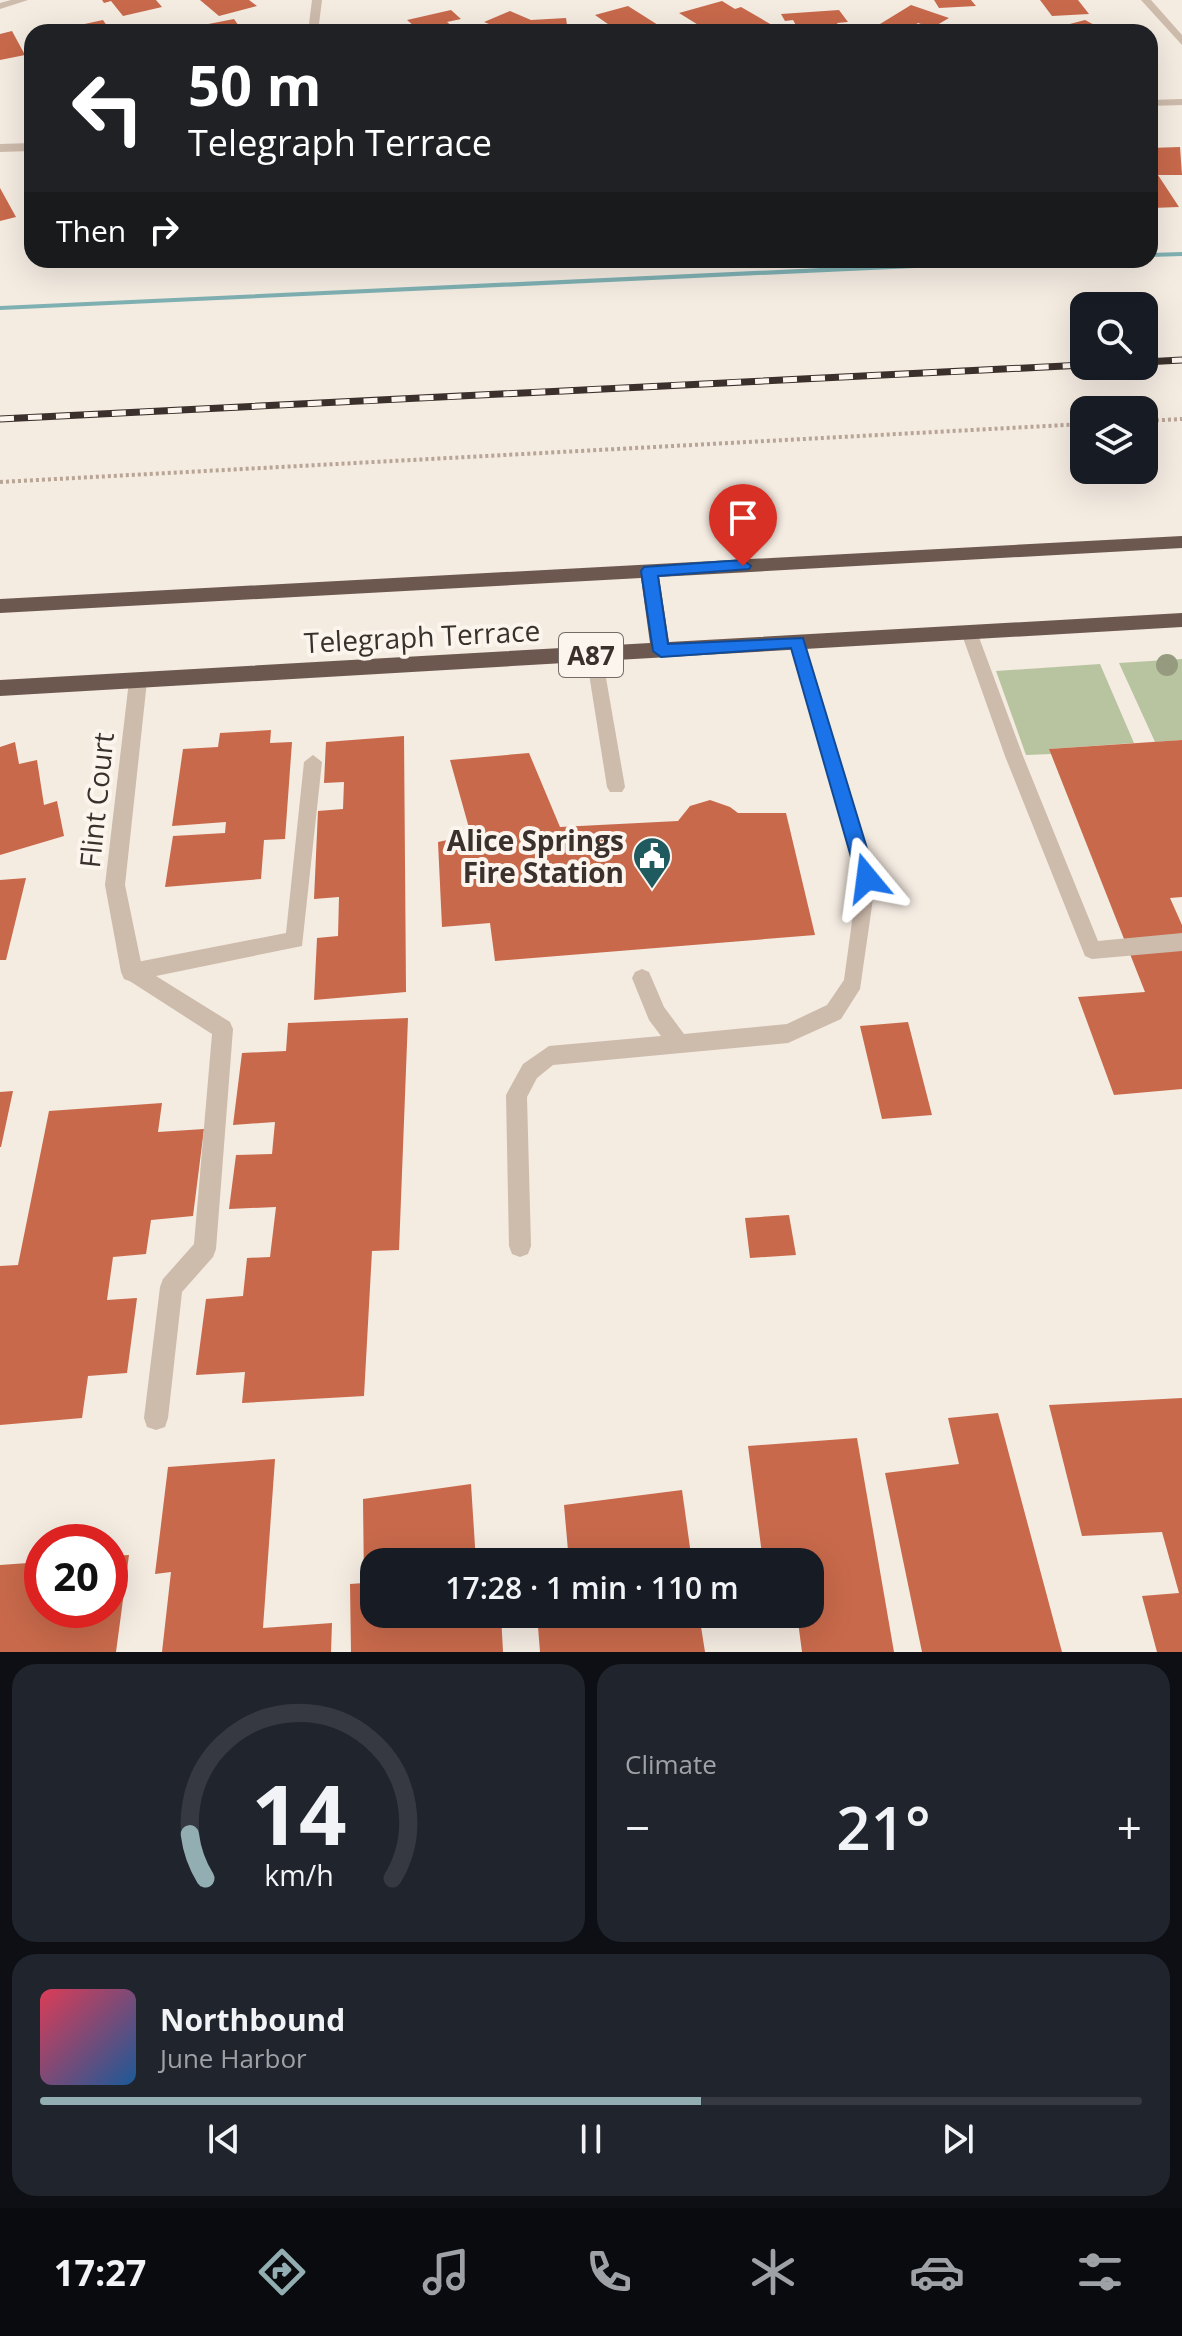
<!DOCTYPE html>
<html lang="en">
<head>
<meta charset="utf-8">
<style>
  body { margin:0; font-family:"Open Sans",sans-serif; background:#20242c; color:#f1f3f6; height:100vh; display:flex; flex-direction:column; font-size:30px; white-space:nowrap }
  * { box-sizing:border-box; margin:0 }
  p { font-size:26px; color:#9ea1a6 }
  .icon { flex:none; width:44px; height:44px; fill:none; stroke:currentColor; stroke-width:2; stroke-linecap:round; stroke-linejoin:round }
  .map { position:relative; height:1652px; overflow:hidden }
  .side { display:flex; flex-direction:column; gap:12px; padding:12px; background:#0d0f14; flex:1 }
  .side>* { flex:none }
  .guide { position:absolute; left:24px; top:24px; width:1134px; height:244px; border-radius:24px; box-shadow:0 8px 32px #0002; background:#202124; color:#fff; overflow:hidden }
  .tools { position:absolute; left:1070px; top:292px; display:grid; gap:16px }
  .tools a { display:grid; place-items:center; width:88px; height:88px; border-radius:16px; background:#171b24; box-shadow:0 8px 32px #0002; font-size:40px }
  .speed { position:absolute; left:24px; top:1524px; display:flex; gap:16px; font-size:40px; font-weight:700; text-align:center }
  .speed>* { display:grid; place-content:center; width:104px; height:104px; border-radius:50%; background:#171b24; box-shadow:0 8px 32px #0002; line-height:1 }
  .speed .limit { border:12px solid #d22; background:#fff; color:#111 }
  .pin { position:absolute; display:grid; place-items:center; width:68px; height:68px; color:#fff; margin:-82px -34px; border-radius:50% 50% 50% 0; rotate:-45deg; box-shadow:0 0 8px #0007 }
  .pin .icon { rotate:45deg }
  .me { position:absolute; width:88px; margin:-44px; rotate:344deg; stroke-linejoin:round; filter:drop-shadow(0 0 6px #0008) }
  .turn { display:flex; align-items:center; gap:28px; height:168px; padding:0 32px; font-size:36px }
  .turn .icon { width:104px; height:104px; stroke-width:2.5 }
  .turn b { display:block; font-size:56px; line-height:68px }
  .then { display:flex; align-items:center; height:76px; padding:0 32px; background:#0003; gap:16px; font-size:30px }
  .big { font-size:60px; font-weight:600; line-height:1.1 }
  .side .widget { flex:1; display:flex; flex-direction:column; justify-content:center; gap:12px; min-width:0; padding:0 28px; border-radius:24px; background:#20242c }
  .side .dial { align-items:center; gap:0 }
  .dial svg { height:208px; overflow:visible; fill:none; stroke:#363941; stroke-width:7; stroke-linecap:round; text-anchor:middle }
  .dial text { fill:#f1f3f6; stroke:none }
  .song { display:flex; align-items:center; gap:24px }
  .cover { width:96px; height:96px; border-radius:12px; background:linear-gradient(135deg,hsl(350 70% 55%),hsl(210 70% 35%)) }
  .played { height:8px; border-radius:4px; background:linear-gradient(90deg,#92aeb2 60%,#363941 60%) }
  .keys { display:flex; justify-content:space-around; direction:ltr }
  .heat { display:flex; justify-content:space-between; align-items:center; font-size:44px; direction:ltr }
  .side .tiles { flex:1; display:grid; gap:12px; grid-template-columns:1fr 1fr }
  .widget:last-child { grid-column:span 2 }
  .trip { position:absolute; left:360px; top:1548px; width:464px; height:80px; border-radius:24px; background:#171b24; box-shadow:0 8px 32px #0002; font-weight:600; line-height:80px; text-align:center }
  .tab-bar { display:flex; height:128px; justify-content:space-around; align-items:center; background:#090b0e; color:#9ea1a6 }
  .tab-bar .icon { width:56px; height:56px }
  .tab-bar .on { color:#92aeb2 }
  .tab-bar b { font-size:36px; color:#f1f3f6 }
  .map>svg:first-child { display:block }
  .green { fill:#b8c4a0 }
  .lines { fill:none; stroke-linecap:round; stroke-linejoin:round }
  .stream { fill:#7fb0b2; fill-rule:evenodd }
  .building { fill:#c8694b }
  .path { stroke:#b9a596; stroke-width:4; stroke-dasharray:3 3; stroke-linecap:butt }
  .service { fill:#cdbbac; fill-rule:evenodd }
  .minor { fill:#cdbbac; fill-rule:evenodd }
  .trunk { fill:#6c584f; fill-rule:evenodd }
  .rail-casing { stroke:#3b302b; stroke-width:7 }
  .rail { stroke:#fbf5ee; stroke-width:5; stroke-dasharray:14; stroke-linecap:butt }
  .tree { fill:#969b7f }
  .route { fill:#1a73e8; stroke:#114b97; stroke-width:2 }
  .labels { text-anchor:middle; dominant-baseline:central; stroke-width:8; stroke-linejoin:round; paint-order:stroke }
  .shield { fill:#fbf5ee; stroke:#756b66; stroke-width:2 }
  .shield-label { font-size:26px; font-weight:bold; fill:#3b302b }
  .street-label { font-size:28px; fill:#3b302b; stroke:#fbf5ee }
  .poi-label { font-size:28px; font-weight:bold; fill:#3b302b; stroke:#fbf5ee; text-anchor:end }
</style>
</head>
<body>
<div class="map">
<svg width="1182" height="1652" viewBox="0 0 1182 1652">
  <rect width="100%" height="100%" fill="#f4ebe1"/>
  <path class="green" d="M1182,659V740L1155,742L1119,663Z
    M1100,664L1134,743L1050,749L1051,754L1026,755L996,671Z"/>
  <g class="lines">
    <path class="stream" d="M1182,252V256L1150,257V253Z
      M992,260H1048L1044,262L0,310V306Z"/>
  </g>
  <path class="building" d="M102,0H156L162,7L123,16L111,1L104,3Z
    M200,0H249L257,6L219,16Z
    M934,0H971L976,6L939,8Z
    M1040,0H1078L1089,14L1052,16Z
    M722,1L735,9L741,7L772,25L749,32H724L718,28L708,31L679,13Z
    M911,5L949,18L932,28L918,23L904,32L880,24Z
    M628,6L666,30L607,32L615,29L595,15Z
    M451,10L461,19L447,22L459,32H421L407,20Z
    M839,10L848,22L837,23L841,29L808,31L805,26L797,27L793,20L785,21L781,14Z
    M510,11L531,20L566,18L568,32H499V28L484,22Z
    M234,19L241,29L184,32L183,29Z
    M103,20L111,32H68L66,28Z
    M1085,20L1102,29L1043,32V31Z
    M12,31L25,55L0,60V34Z
    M1180,147L1182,175H1158L1179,207L1152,208L1150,148Z
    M0,188L16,217L0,221Z
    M271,730L270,743L292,742L285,839L264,840L261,879L165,887L173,836L225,833L226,822L172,826L183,749L218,747L220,733Z
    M404,736L406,992L314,1000L317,938L338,936L339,897L314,899L318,811L343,809L344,782L324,783L326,742Z
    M1182,740V897L1170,898L1182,925V1089L1114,1095L1078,997L1145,992L1049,749Z
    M15,742L19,764L37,760L44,805L57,801L64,836L0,855V747Z
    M529,753L560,827L678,821L690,806L710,800L730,807L738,813H786L815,935L495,961L490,923L442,927L438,842L471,835L450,760Z
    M26,878L6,960H0V880Z
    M408,1018L399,1250L372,1251L364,1396L242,1403L245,1372L196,1375L206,1299L243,1296L247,1258L270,1257L276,1207L229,1209L236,1155L272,1154L275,1122L233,1125L242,1053L286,1051L288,1023Z
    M908,1022L932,1115L882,1119L860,1026Z
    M13,1091L1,1147H0V1092Z
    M162,1103L158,1132L204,1129L193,1216L151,1220L146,1254L113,1257L107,1300L137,1298L127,1373L88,1376L82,1418L0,1425V1266L18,1265L49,1111Z
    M789,1215L796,1255L750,1258L745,1218Z
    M1182,1398V1652H1157L1142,1596L1179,1593L1162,1532L1082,1536L1049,1405Z
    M998,1413L1062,1652H922L885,1473L959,1464L948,1418Z
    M857,1438L894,1652H802L797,1614H810V1562H763L748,1446Z
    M275,1459L263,1628L332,1623L331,1652H162L171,1572L155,1574L168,1467Z
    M471,1484L476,1562H374V1614H501L503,1652H351L350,1584L364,1583L363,1499Z
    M682,1490L692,1562H569L564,1505Z
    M129,1555L116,1652H0V1565L42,1562V1610H110V1556Z
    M537,1614H699L705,1652H540Z"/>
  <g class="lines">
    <path class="path" d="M1144,421L1182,419
      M0,482L1084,424"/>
    <path class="service" d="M969,626L977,632L1023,756L1098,941L1182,933V951L1092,959L1085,956L1005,756L961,632Z
      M797,636L805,642L876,878L860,989L841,1019L788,1043L553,1065L537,1078L527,1097L531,1246L528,1254L520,1257L512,1254L509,1246L506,1095L523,1064L549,1046L661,1036L649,1020L632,978L635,972L642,969L649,972L664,1007L684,1034L787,1024L827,1005L844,980L858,878L789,642Z
      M594,649L602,655L625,787L622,792H610L607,787L586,655Z
      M313,755L322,762L302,946L156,976L230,1022L233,1029L216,1249L213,1257L182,1292L168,1418L165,1427L156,1430L147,1427L144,1418L160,1287L163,1279L194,1244L212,1034L125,978L122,972L125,966L132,963L286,933L304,762Z"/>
    <path class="minor" d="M11,0H28L0,9V3Z
      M312,0H322L318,32H308Z
      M1141,0H1151L1182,35V45Z
      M1182,99V105L1150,106V100Z
      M32,143V151L0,152V144Z
      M138,674L147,681L125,885L143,972L140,979L132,982L124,979L121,972L105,885L129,681Z"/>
    <path class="trunk" d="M1182,536V548L659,577L669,642L1182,613V627L0,696V680L650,643L641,578L0,613V599Z"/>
    <g class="rail-casing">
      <path id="rail" d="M1144,362L1182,360
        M0,419L1084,365"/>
    </g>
    <use href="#rail" class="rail"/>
  </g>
  <circle class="tree" cx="1167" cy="665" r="11"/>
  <path class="route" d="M743,560L751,566L749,569L658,576L668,644L803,638L876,878L873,884H860L857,878L791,648L661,657L653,651L641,571L644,567Z"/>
  <defs>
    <g id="civic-pin" transform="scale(2)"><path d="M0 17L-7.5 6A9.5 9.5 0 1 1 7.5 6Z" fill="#1f5a5e" stroke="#fbf5ee"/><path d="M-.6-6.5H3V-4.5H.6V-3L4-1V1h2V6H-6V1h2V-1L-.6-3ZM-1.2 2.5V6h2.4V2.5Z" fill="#fff"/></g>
  </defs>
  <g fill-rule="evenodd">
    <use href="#civic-pin" x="652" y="856"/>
  </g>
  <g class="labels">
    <rect class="shield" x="559" y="633" width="64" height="44" rx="6"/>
    <g class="shield-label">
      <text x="591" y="655">A87</text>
    </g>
    <g class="street-label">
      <text transform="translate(422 636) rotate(-3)">Telegraph Terrace</text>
      <text transform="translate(96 800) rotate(-84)">Flint Court</text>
    </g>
    <g class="poi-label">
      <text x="624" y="840">Alice Springs<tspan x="624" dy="32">Fire Station</tspan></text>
    </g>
  </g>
</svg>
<div class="tools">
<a><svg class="icon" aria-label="search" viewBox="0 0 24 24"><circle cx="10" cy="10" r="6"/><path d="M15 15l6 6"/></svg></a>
<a><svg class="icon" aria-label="layers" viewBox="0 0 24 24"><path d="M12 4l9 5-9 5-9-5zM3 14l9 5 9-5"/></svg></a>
</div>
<div class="speed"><div class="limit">20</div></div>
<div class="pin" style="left:743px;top:566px;background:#d93025"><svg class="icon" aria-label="arrive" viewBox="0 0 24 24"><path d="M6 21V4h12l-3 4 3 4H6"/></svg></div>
<svg class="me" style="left:867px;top:878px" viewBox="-20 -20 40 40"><path d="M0-17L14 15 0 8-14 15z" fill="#1a73e8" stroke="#fff" stroke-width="4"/></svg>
<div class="trip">17:28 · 1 min · 110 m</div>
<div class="guide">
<div class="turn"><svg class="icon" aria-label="left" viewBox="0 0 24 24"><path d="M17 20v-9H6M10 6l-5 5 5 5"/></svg><div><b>50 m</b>Telegraph Terrace</div></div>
<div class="then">Then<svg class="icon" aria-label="right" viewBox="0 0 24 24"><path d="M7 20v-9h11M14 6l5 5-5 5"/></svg></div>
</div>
</div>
<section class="side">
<div class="tiles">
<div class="widget dial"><svg viewBox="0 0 100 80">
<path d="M14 69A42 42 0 1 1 86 69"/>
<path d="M14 69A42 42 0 0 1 8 52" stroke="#92aeb2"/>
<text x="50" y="56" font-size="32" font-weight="700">14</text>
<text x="50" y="72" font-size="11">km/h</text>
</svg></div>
<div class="widget"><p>Climate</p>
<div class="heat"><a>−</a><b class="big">21°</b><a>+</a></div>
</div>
<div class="widget">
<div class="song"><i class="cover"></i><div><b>Northbound</b><p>June Harbor</p></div></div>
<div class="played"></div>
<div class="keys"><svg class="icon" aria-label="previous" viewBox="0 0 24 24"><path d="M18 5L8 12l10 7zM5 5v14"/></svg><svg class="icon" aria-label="pause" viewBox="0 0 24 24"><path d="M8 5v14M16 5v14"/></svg><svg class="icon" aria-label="next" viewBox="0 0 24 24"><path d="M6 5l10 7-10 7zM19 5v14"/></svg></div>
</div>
</div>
</section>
<nav class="tab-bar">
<b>17:27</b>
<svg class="icon on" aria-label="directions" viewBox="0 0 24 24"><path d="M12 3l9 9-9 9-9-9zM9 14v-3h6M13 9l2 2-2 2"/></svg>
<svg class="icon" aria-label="music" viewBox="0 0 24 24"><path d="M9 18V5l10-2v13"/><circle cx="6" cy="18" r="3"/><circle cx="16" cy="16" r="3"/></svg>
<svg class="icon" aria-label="phone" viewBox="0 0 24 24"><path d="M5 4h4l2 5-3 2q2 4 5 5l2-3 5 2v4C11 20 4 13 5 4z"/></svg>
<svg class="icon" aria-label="climate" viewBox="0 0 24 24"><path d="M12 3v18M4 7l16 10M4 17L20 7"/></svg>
<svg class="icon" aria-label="car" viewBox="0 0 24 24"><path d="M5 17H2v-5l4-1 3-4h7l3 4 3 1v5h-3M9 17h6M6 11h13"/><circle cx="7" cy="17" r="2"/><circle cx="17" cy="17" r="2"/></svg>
<svg class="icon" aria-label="filters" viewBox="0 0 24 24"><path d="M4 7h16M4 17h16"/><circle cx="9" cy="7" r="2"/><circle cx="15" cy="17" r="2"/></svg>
</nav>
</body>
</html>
